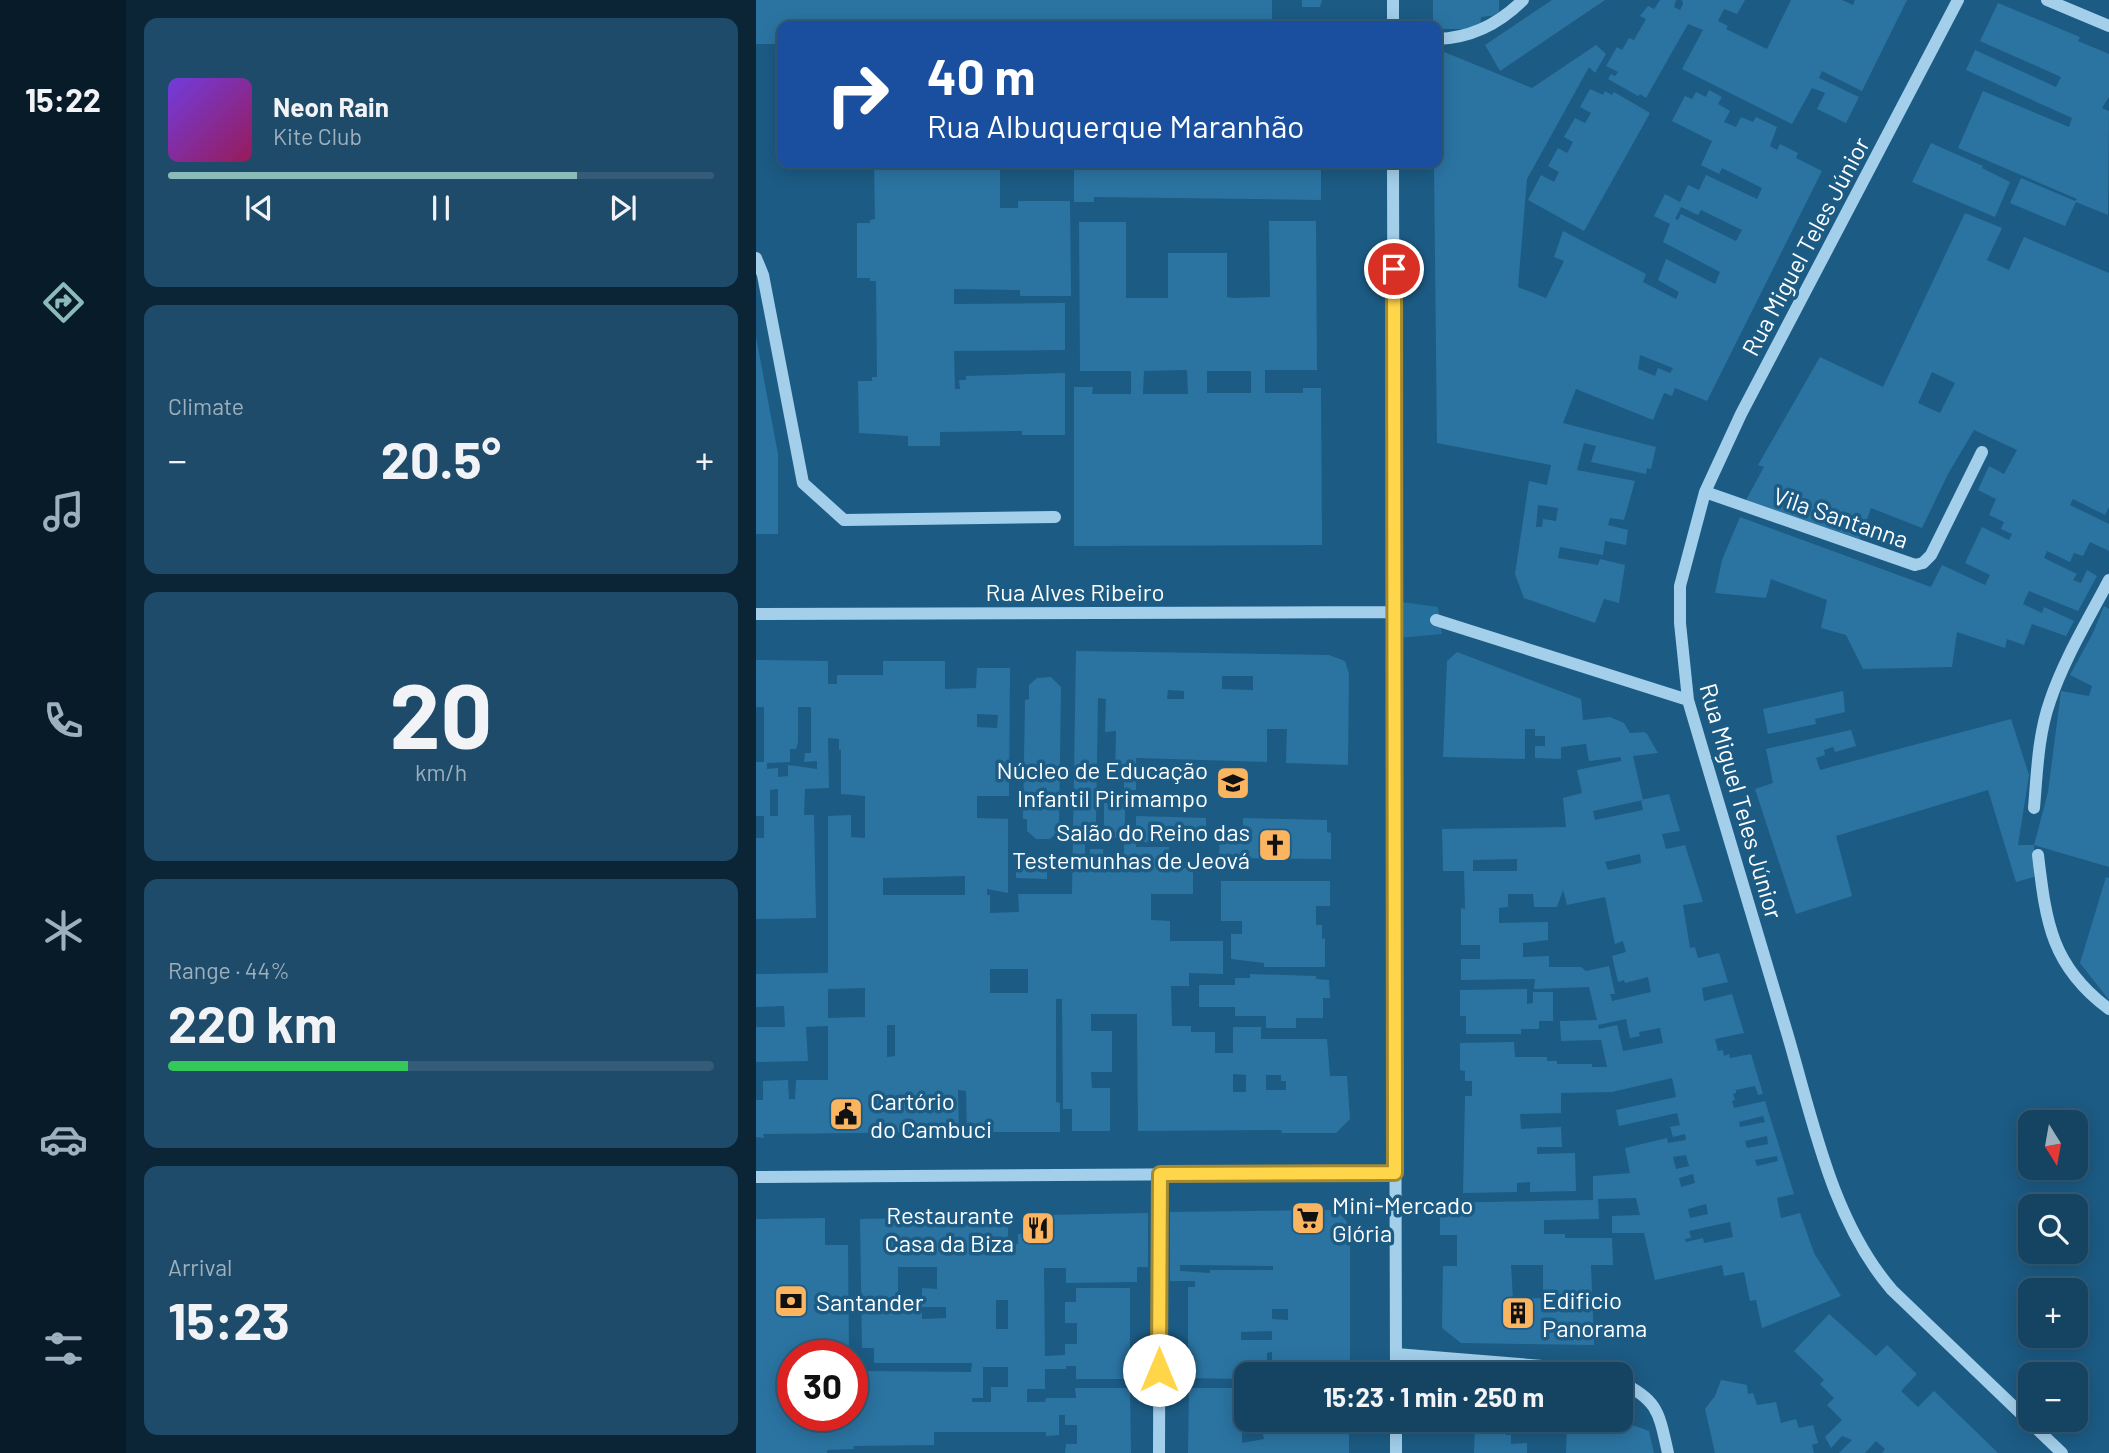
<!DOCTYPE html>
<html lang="en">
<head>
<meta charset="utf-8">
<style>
  body { margin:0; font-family:Barlow,sans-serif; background:#1e4b69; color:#f1f3f6; height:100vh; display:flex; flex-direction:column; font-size:26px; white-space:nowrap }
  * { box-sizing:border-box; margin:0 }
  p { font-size:23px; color:#9db0be }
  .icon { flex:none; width:38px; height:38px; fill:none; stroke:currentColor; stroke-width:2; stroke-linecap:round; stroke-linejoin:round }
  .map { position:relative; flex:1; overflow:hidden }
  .side { display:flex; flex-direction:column; gap:18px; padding:18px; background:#0c2536; width:630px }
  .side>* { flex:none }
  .guide { position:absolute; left:21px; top:21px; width:665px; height:147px; border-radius:14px; box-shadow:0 4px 18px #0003,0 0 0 2px #345c78; background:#1a4fa0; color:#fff; overflow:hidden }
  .needle { width:46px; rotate:169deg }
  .fabs { position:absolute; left:1262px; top:1110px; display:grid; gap:14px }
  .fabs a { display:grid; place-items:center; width:70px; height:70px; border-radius:14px; background:#154463; box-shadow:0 4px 18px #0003,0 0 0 2px #345c78; font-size:35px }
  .speed { position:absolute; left:21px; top:1340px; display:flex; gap:14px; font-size:35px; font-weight:700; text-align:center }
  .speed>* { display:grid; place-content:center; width:91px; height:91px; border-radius:50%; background:#154463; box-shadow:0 4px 18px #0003,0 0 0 2px #345c78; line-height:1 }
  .speed .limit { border:10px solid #d22; background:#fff; color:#111 }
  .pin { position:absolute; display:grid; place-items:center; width:60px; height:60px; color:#fff; margin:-30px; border:4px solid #fff; border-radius:50%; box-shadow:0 2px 7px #0007 }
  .me { position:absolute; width:77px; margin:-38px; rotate:0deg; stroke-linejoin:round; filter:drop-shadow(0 0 5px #0008) }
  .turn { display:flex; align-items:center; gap:24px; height:147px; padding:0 35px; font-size:32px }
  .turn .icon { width:91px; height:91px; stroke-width:2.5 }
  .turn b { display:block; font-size:49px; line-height:60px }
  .big { font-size:52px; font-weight:700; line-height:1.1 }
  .side .widget { flex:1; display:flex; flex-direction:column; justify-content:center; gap:10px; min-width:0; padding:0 24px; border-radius:14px; background:#1e4b69 }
  .side .dial { align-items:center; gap:0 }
  .dial b { font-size:91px; line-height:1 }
  .song { display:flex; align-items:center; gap:21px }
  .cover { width:84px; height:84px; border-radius:10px; background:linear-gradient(135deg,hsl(260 70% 55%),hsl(330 70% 35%)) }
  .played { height:7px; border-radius:4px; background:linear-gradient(90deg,#8bbbb9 75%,#345c78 75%) }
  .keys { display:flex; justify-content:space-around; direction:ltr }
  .heat { display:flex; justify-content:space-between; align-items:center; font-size:38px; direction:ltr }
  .charge { height:10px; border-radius:5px; background:linear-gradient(90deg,#34c759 44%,#345c78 0) }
  .trip { position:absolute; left:478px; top:1362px; width:399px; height:70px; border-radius:14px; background:#154463; box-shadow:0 4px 18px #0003,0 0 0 2px #345c78; font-weight:700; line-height:70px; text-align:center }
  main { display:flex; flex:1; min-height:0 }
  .menu { display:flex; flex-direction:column; width:126px; justify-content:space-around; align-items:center; background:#081b28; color:#9db0be }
  .menu .icon { width:49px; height:49px }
  .menu .active { color:#8bbbb9 }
  .menu b { font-size:32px; color:#f1f3f6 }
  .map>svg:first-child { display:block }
  .green { fill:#256f9d }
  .building { fill:#2b74a2; fill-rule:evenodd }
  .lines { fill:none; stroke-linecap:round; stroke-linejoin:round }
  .minor { stroke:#a3cfeb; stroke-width:12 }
  .route-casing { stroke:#a68a30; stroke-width:18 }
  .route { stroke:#ffd54a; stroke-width:12 }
  .labels { text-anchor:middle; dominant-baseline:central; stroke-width:7; stroke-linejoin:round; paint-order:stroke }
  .street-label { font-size:24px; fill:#fff; stroke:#1c5b84 }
  .poi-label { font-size:24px; fill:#fff; stroke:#1c5b84; text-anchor:start }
</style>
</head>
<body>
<main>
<nav class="menu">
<b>15:22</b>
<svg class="icon active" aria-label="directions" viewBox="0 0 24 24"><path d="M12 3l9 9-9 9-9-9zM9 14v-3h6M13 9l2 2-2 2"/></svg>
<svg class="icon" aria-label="music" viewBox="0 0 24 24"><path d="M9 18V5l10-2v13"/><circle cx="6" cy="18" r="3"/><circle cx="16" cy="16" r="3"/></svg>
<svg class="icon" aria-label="phone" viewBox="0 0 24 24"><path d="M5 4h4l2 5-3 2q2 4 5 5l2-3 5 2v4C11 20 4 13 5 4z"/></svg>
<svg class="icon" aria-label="climate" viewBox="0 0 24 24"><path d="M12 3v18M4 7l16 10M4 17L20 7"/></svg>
<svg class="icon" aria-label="car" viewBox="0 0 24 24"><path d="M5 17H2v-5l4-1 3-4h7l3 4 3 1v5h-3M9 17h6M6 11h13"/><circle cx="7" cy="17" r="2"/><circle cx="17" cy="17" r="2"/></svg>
<svg class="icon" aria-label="filters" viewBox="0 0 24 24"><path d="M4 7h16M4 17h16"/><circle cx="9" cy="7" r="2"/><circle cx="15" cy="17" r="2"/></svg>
</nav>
<section class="side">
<div class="widget">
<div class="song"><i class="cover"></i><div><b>Neon Rain</b><p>Kite Club</p></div></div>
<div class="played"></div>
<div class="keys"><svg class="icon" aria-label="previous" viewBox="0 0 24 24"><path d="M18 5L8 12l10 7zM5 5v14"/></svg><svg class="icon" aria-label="pause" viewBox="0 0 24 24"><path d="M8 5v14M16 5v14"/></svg><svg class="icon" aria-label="next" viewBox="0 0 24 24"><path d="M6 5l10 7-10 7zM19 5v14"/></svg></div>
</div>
<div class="widget"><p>Climate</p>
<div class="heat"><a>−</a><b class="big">20.5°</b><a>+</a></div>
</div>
<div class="widget dial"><b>20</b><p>km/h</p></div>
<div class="widget"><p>Range · 44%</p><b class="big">220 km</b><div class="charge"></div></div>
<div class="widget"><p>Arrival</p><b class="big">15:23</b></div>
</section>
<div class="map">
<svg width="1353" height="1453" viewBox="0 0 1353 1453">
  <rect width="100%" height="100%" fill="#1c5b84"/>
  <path class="green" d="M646,602L682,607L686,634L643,638Z"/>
  <path class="building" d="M0,0H516V26H415V23L341,22H322L321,26H267V21H263V26H49V20H46V26H26V44H0Z
    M546,0H566L564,7H546Z
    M677,0H743V15L725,17L724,29H681V26H677Z
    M796,0H849L744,71L729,45Z
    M904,0H920L918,7L924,10L927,4L926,0H989L981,14L968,9L962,21L972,26L970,29L1011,49L1035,0H1086L1097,5L1099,0H1151L1106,91L1066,71L1063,78L1103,97L1090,123L1061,109L1069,93L1056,88L1036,124L926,69L947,30L932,24L890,98L884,94L882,96L852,79L855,74L859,76L862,72L850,66L861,47L866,50L873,38L878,40L890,19L884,16L892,6L898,9Z
    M1242,3L1324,37L1322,41L1353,54V97L1346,108L1353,111L1352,215L1320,202L1309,226L1254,203L1265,178L1319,201L1321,199L1202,148L1227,91L1313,127L1316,118L1210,70L1219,50L1300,87L1305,77L1224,41Z
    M840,45L850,54L839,73L833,67L771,179L762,287L790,298L808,261L798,257L807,231L890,274L887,282L920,299L923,292L902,280L910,259L959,284L964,272L907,242L914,224L898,216L909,194L924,202L932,185L943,190L950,175L1001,199L1006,188L966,168L963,174L945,165L956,141L916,121L929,96L936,99L940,92L950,97L953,90L966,97L962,104L974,111L968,122L980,127L985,117L997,122L1000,117L1021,127L1014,146L1021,150L1024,144L1042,153L1040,158L1066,171L951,401L919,388L916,396L908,393L897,420L820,389L807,423L900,447L895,469L891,468L890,474L835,462L840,446L828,443L821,470L879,481L868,520L854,518L852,525L872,530L870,545L849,541L847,555L804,547L802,558L842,565L844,559L869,565L863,603L848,599L839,623L768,598L759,574L773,481L791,485L795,465L681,443L678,163H681V49L776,88ZM925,207L942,215L945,210L986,230L980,241L925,214L922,220L919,219ZM884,355L917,368L914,373L902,368L899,376L882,369ZM782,505L802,508L800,521L787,519L786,527H780Z
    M834,89L847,95L849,91L856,95L858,92L894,113L828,231L772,200L785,175L798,182L803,172L792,166L802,148L811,153L814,148L817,142L808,137L819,118L829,123L835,113L824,107Z
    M1175,143L1227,166L1226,168L1254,182L1239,217L1156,182Z
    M118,163H244V208H262V201H314L315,296H264V290L198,289V304L309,303V350L198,351L199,389H204L203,380H210V376L309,373V435H266V431L184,432V446H152V436L103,433L102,381H116V377H121L120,281H114V278H101V223H114V220L119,219Z
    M318,163L495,165V163H565V200L338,197V202H318Z
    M1209,213L1246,228L1231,260L1253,270L1268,237L1353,273V507L1349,515L1317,499L1314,505L1353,524V551L1334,542L1327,556L1318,553L1314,562L1291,551L1288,558L1321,574L1317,580L1325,583L1331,570L1341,576L1322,611L1273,591L1267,604L1286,613L1288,607L1318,621L1310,636L1276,624L1268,645L1251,639L1249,648L1201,632L1196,667L1107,669L1090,635L1065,628L1071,600L1015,579L1010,598L959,593L966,560L984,517L1175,587L1186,565L1229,585L1234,575L1209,563L1226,527L1253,540L1256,534L1245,529L1248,522L1233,515L1240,499L1222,490L1233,466L1248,474L1261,450L1218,430L1192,474L1166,528L1115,508L1104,539L990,500L1008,467L1002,465L1064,357L1127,387ZM1176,372L1199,383L1184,413L1162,403Z
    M513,221H560L561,370H509V393H547V388H565L566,545L318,546V387H337L336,394H375V371H324L323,222H370V298H412V253H471V297L477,298L514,297ZM431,370L432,394H387L388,371ZM451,371H495V393H451Z
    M0,337L22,454V534H0Z
    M1348,606L1353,609V867L1278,845V877L1260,882L1232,790L1080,836L1096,896L1040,914L999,789L1017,783L1010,749L1095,730L1100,746L1079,752L1077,747L1068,750L1069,755L1060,758L1064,770L1255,719L1273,775L1262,845H1278L1292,792L1305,691L1333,696L1336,686L1314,675L1337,633Z
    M320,651L573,655L589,661L593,674L592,765L530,763L531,729H511V762L380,758V790H368V781H359L360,731L349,732L350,699L342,698L340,825H337V842H329V865H334V849H347V855L368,856V842H380V847H413V868H437V894H395V920L414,921V941H467V974L433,973V986H415L416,1026H435V1032H459V1053H477V1027H505V1039H571L574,1076H591L594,1119L580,1133H526L525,1130L382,1131L381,1014H335V1031H356V1072H335L336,1088H354V1131H316V1109H307L306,999H300V1102L304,1103V1132H211L210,1091L202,1090L203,1132L7,1134L8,1138L0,1137V1100H7V1081L32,1080L33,1099H39L40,1080H72V1026L50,1027L52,1061L0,1062V1027H29L28,1006L0,1007V974L72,973V816L95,815V837L109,838V796L85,794V750H83V739L72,738L73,788L49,789L48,815H58L60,918L0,919V838H8V816H0V762H8V707H0V660L72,661V684H81V675H127V661H189V689L220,688L221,668H254L253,796H221V818L252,819V893L231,889V895H234V913L263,912L262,894H316ZM466,676H497V690L466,689ZM412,690L428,691V699H411ZM42,707H55V753H49L48,762L61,761V769L32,765V776L22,777V768L11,769V763L34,762V749H40L42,742ZM221,714L242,715L241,728L221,727ZM22,789V816H14V790ZM209,876V895H127V878ZM234,969H272V993H234ZM109,988V1017L72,1018V989ZM131,1025H139V1056L131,1057ZM477,1074L490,1075V1092H477ZM510,1075H525V1081H530V1090H510Z
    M701,652L825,699L827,720L854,717L868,723L874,733L888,732L891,734L902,753L877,756L887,800L837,811L839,820L887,810L885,800L913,794L924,831L906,834L910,849L929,845L947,902L927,905L934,948L939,947L942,958L963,953L972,982L946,988L948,1001L976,994L988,1033L959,1039L962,1051L967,1050L968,1056L973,1054L974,1058L995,1054L1007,1094L1002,1095L999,1086L980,1090V1093L977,1094L979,1100L976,1101L978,1108L1009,1101L1038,1194L1021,1198L1025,1218L1044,1213L1058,1253L1085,1296L1006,1328L1000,1300L994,1301L988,1272L968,1276L966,1265L899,1280L888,1233H856V1216L884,1215L880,1198L842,1199L843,1219L788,1220V1234H809V1238H856L857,1265H835L838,1345L705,1343L686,1328L687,1266H701V1235H684V1203L837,1200V1176L874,1173L869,1148L911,1138L912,1143L930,1140L929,1134L917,1137L914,1127L924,1125L921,1113L863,1126L860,1110L920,1097L916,1078L856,1092L805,1093V1113L764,1114L765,1129L805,1127L806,1147H781V1154L819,1153L820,1191L774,1192V1182L761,1183V1192L707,1193L709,1096H716V1081H709V1071L704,1070V1043L758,1042L759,1057H791V1061H801V1064H836V1067H851L845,1040L805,1041L804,1021L841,1020L833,987L778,989L779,979L705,980V959H724V945H705V908L709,909L708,871H687L686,829L810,827L807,798L826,793L821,770L865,761V757L833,761L830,744L805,747V759L779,758V746H789V736H779V729H769V759L687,757L691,661ZM884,854L885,863L852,870L849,862ZM761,859V871H717V860ZM807,890L811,905L849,897L859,944L867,941L870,952L856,956L862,982L868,980L869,983L892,977L895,992L856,1001L854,994H859L853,966L830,971L825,967H793V956L767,957V943L792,940V922L743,923V908L752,907V894H777L778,907H801ZM870,1019L874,1038L884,1036L883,1032L904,1028L907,1043L867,1051L861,1025L843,1029L842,1025ZM1007,1116L1009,1122L984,1127L983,1122ZM1011,1136L1012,1144L991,1148L989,1141ZM930,1155L933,1166L920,1169L917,1157ZM1021,1156L1022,1161L1001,1166L999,1160ZM937,1174L939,1183L925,1187L923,1178ZM950,1204L952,1214L934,1218L932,1209ZM974,1222L977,1237L948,1243L947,1238L930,1242L929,1239L935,1238L933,1231ZM755,1265H787V1298L757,1299Z
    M295,677L305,687L303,831L294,839H280L271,831V819H267L269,700L273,699V685L281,678Z
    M1087,691L1089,712L1059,719L1060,724L1012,734L1007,709Z
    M348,803L369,804V838L348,837Z
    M380,816L450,818V843L380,842Z
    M487,818L571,820V832L575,833V859L463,858L464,832L487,831Z
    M260,859L291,860V879L260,878Z
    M1350,877L1353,878V1000L1324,963Z
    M465,881H574V906H560V925H566V939L569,938V967H508V963L475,959V934H486V921H465Z
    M494,974L560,976V979L573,980L574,998H567V1018H540V1028H510V1016H479V1007H443V985H479V978H494Z
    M771,989V1004L777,1003V992H797V1021H783V1029H765V1034H710V1016H704V990Z
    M580,1210L594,1225V1374H516V1352L511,1353V1374H490L485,1379L432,1378V1287H439V1281H414V1212ZM424,1265H434L517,1266V1270H454V1273L424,1271ZM516,1309H532V1320L516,1319ZM516,1331V1340H485V1332Z
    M392,1213V1267H381V1282L310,1283V1268H288L289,1356L309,1355V1344H321V1323H309V1302H320V1288H374V1379H320V1366H310V1369H289V1389H271V1402H289L290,1398H320L319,1388H374L375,1453H309L310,1444H321V1425H309V1415H303V1435L290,1436V1432H178V1445L97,1446L98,1449L71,1450V1453H0V1219L69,1218V1245H92L93,1356H37V1416H59V1429H70L69,1416H96V1400H106V1371L215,1372L216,1363H118V1348H106L104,1219L239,1216V1223H252V1244H262V1234H288V1215ZM142,1267H181V1289L166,1288V1307H190V1318L166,1319V1305H142ZM240,1300H252V1329H240ZM227,1367H252V1387H235V1402H216V1398H227Z
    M1073,1314L1120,1356L1131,1345L1161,1374L1145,1391L1162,1407L1178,1391L1242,1453H1126L1129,1449L1120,1441L1109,1453H1083L1096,1440L1086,1436L1075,1448L1069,1437L1086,1420L1071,1405L1078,1398L1064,1384L1068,1380L1038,1351Z
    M965,1380L991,1385L992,1394L997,1393L1001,1405L1020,1402L1025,1423L1040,1419L1043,1428L1057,1425L1062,1443L1056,1445L1058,1453H959L949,1409L959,1396Z
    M433,1388H486V1401H490V1419H593V1453H432ZM486,1422L505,1423L508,1439L486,1443Z
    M811,1419H860L893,1431L898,1453H810Z
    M719,1420H749L750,1435H755V1444L771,1443V1453H718Z"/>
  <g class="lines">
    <path class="minor" d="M637,0V26
      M1202,0L985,414L949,492L924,586V623L932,700C964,809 997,918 1029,1026C1056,1115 1074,1218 1136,1290L1306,1453
      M1291,0L1353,26
      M681,39C715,38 743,24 767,0
      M637,163L640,1374
      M0,258L7,275L47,483L88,520L299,517
      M949,492L1159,565L1167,563L1175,555L1226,452
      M0,614L638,612
      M680,620L932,700
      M1278,808C1281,773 1282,735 1294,701C1308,659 1332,620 1353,580
      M1282,855C1290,922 1295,966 1353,1009
      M0,1177L639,1173
      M640,1354L824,1369L842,1374
      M864,1382C903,1400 903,1414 912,1453
      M403,1453L404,1174
      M640,1453V1419"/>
  </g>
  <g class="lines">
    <g class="route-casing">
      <path id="route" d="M403,1370L404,1174L639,1173L638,269"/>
    </g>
    <use href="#route" class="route"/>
  </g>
  <defs>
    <g id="school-square" transform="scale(1.75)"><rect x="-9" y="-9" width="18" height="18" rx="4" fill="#fbb560" stroke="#1c5b84"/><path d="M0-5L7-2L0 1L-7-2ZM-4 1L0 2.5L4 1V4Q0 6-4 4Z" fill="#111"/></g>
    <g id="church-square" transform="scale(1.75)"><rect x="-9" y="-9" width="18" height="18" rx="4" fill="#fbb560" stroke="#1c5b84"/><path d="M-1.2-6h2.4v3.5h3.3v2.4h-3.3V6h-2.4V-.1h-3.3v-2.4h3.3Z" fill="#111"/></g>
    <g id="civic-square" transform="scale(1.75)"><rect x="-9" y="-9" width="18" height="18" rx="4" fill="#fbb560" stroke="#1c5b84"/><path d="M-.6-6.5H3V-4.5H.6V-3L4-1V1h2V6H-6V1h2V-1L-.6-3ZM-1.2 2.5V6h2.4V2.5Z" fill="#111"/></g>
    <g id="supermarket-square" transform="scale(1.75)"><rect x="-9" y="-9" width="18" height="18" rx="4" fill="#fbb560" stroke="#1c5b84"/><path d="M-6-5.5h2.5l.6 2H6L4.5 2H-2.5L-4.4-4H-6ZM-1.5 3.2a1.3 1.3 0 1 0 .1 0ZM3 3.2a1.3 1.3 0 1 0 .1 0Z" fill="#111"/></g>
    <g id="restaurant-square" transform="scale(1.75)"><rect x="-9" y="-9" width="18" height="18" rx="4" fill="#fbb560" stroke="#1c5b84"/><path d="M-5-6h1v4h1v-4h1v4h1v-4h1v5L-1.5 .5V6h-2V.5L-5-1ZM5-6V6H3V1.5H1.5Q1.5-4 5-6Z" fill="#111"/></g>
    <g id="bank-square" transform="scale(1.75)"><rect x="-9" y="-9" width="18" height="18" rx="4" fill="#fbb560" stroke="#1c5b84"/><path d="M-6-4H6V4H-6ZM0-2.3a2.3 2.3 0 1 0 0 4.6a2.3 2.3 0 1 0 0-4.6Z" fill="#111"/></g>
    <g id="building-square" transform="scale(1.75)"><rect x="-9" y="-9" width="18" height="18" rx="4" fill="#fbb560" stroke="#1c5b84"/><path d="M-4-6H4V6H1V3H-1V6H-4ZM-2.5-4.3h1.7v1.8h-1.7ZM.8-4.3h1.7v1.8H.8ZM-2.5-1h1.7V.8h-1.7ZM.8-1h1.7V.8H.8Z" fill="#111"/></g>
  </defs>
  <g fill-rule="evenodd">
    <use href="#school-square" x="477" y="783"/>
    <use href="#church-square" x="519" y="845"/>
    <use href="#civic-square" x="90" y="1114"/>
    <use href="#supermarket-square" x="552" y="1218"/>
    <use href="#restaurant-square" x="282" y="1228"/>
    <use href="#bank-square" x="35" y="1301"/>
    <use href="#building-square" x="762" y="1313"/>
  </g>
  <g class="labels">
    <g class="street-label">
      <text transform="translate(1049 246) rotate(-62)">Rua Miguel Teles Júnior</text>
      <text transform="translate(1085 517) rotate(19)">Vila Santanna</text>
      <text x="319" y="591">Rua Alves Ribeiro</text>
      <text transform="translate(986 801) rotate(74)">Rua Miguel Teles Júnior</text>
    </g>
    <g class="poi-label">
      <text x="452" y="769" text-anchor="end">Núcleo de Educação<tspan x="452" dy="28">Infantil Pirimampo</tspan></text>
      <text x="494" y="831" text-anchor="end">Salão do Reino das<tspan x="494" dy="28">Testemunhas de Jeová</tspan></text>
      <text x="114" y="1100">Cartório<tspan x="114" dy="28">do Cambuci</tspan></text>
      <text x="576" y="1204">Mini-Mercado<tspan x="576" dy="28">Glória</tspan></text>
      <text x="258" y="1214" text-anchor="end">Restaurante<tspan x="258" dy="28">Casa da Biza</tspan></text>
      <text x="786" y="1299">Edificio<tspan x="786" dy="28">Panorama</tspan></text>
      <text x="60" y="1301">Santander</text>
    </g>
  </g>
</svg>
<div class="fabs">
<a><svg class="needle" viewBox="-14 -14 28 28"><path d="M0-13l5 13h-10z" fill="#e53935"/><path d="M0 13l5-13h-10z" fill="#9db0be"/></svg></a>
<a><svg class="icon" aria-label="search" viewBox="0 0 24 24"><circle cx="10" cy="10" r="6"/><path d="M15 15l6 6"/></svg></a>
<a>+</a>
<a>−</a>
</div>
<div class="speed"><div class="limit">30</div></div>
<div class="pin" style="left:638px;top:269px;background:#d93025"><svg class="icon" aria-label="arrive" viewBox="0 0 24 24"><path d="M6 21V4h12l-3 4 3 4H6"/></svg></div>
<svg class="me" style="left:403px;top:1370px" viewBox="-20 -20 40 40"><circle r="19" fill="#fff"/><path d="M0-13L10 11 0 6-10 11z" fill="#ffd54a"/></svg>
<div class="trip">15:23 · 1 min · 250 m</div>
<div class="guide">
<div class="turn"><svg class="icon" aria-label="right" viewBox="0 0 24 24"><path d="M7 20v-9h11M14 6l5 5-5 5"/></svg><div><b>40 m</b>Rua Albuquerque Maranhão</div></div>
</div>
</div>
</main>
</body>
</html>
